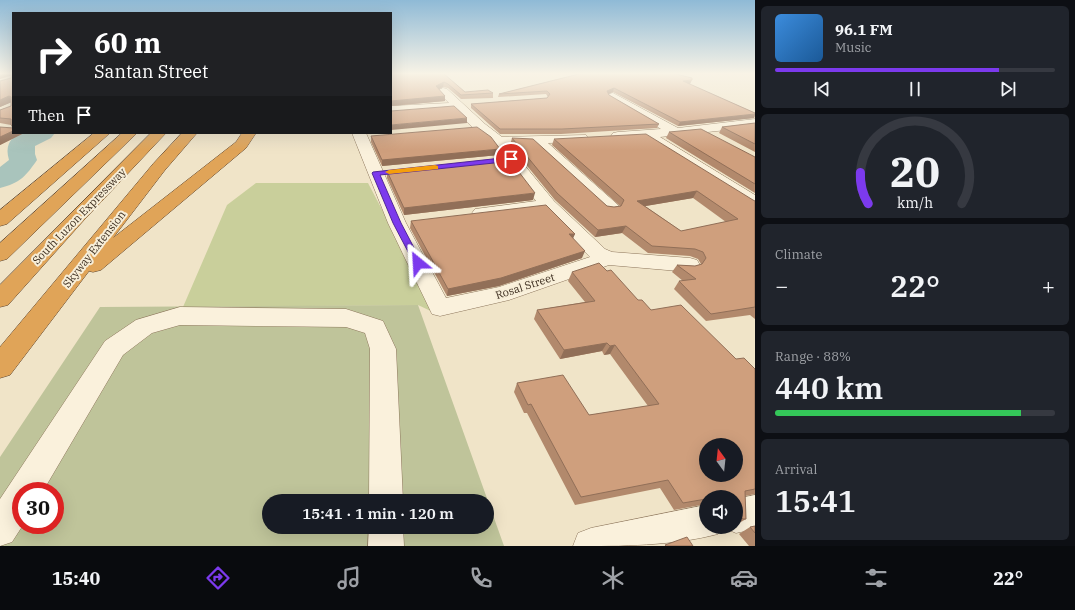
<!DOCTYPE html>
<html lang="en">
<head>
<meta charset="utf-8">
<style>
  body { margin:0; font-family:"IBM Plex Serif",serif; background:#20242c; color:#f1f3f6; height:100vh; display:flex; flex-direction:column; font-size:15px; white-space:nowrap }
  * { box-sizing:border-box; margin:0 }
  p { font-size:13px; color:#9ea1a6 }
  .icon { flex:none; width:22px; height:22px; fill:none; stroke:currentColor; stroke-width:2; stroke-linecap:round; stroke-linejoin:round }
  .map { position:relative; flex:1; overflow:hidden }
  .details { display:flex; flex-direction:column; gap:6px; padding:6px; background:#0d0f14; width:320px }
  .details>* { flex:none }
  .top-card { position:absolute; left:12px; top:12px; width:380px; height:122px; border-radius:0px; box-shadow:0 4px 16px #0002; background:#202124; color:#fff; overflow:hidden }
  .needle { width:26px; rotate:345deg }
  .buttons { position:absolute; left:699px; top:438px; display:grid; gap:8px }
  .buttons a { display:grid; place-items:center; width:44px; height:44px; border-radius:50%; background:#171b24; box-shadow:0 4px 16px #0002; font-size:20px }
  .speed { position:absolute; left:12px; top:482px; display:flex; gap:8px; font-size:20px; font-weight:700; text-align:center }
  .speed>* { display:grid; place-content:center; width:52px; height:52px; border-radius:50%; background:#171b24; box-shadow:0 4px 16px #0002; line-height:1 }
  .speed .limit { border:6px solid #d22; background:#fff; color:#111 }
  .pin { position:absolute; display:grid; place-items:center; width:34px; height:34px; color:#fff; margin:-17px; border:2px solid #fff; border-radius:50%; box-shadow:0 1px 4px #0007 }
  .me { position:absolute; width:44px; margin:-22px; rotate:333deg; stroke-linejoin:round; filter:drop-shadow(0 0 3px #0008) }
  .turn { display:flex; align-items:center; gap:14px; height:84px; padding:0 16px; font-size:18px }
  .turn .icon { width:52px; height:52px; stroke-width:2.5 }
  .turn b { display:block; font-size:28px; line-height:34px }
  .then { display:flex; align-items:center; height:38px; padding:0 16px; background:#0003; gap:8px; font-size:15px }
  .big { font-size:30px; font-weight:600; line-height:1.1 }
  .details .widget { flex:1; display:flex; flex-direction:column; justify-content:center; gap:6px; min-width:0; padding:0 14px; border-radius:6px; background:#20242c }
  .details .dial { align-items:center; gap:0 }
  .dial svg { height:104px; overflow:visible; fill:none; stroke:#363941; stroke-width:7; stroke-linecap:round; text-anchor:middle }
  .dial text { fill:#f1f3f6; stroke:none }
  .song { display:flex; align-items:center; gap:12px }
  .cover { width:48px; height:48px; border-radius:6px; background:linear-gradient(135deg,hsl(210 70% 55%),hsl(210 70% 35%)) }
  .played { height:4px; border-radius:2px; background:linear-gradient(90deg,#7c3aed 80%,#363941 80%) }
  .keys { display:flex; justify-content:space-around; direction:ltr }
  .heat { display:flex; justify-content:space-between; align-items:center; font-size:22px; direction:ltr }
  .charge { height:6px; border-radius:3px; background:linear-gradient(90deg,#34c759 88%,#363941 0) }
  .trip { position:absolute; left:262px; top:494px; width:232px; height:40px; border-radius:20px; background:#171b24; box-shadow:0 4px 16px #0002; font-weight:600; line-height:40px; text-align:center }
  .tab-bar { display:flex; height:64px; justify-content:space-around; align-items:center; background:#090b0e; color:#9ea1a6 }
  .tab-bar .icon { width:28px; height:28px }
  .tab-bar .selected { color:#7c3aed }
  .tab-bar b { font-size:18px; color:#f1f3f6 }
  main { display:flex; flex:1; min-height:0 }
  .map>svg:first-child { display:block }
  .green { fill:#c9cf9b }
  .cemetery { fill:#bfc49a; fill-rule:evenodd }
  .lines { fill:none; stroke-linecap:round; stroke-linejoin:round }
  .river { fill:#a9c4bc; fill-rule:evenodd }
  .street-casing { stroke:#8d765c; stroke-width:1 }
  .highway-casing { stroke:#5b4430; stroke-width:1 }
  .street { fill:#faf1dc; fill-rule:evenodd }
  .highway { fill:#e0a458; fill-rule:evenodd }
  .wall { fill:#b2896c; fill-rule:evenodd }
  .shaded-wall { fill:#916f58 }
  .building { fill:#cf9f7d; stroke:#916f58; fill-rule:evenodd }
  .route { fill:#7c3aed; stroke:#51269a }
  .slow { fill:#f59e0b }
  .labels { text-anchor:middle; dominant-baseline:central; stroke-width:4; stroke-linejoin:round; paint-order:stroke }
  .street-label { font-size:11px; fill:#3d2e20; stroke:#f7eed8 }
</style>
</head>
<body>
<main>
<div class="map">
<svg width="755" height="546" viewBox="0 0 755 546">
  <rect width="100%" height="100%" fill="#f0e4c8"/>
  <path class="green" d="M256,183H368L437,314L418,305L183,307L227,205Z"/>
  <path class="cemetery" d="M418,305L504,546H0V457L100,307ZM21,491H55V525H21ZM269,501H487V527H269Z"/>
  <g class="lines">
    <path class="river" d="M21,133H55L51,138L35,146V154L37,160C26,176 20,183 0,188V167L9,160C5,147 9,138 21,133Z"/>
    <g class="street-casing">
      <path id="street" d="M443,88L447,89L485,124L502,137L586,135L588,138L586,141L581,142L548,143L617,204L620,208L617,212L611,213L605,212L532,143L507,144L554,201L605,249L612,252L690,258L697,260L700,265L697,270L690,272L609,265L509,300L440,316L432,314L388,223L352,133H366L406,223L446,298L499,287L590,257L544,211L481,218L475,217L472,213L475,209L536,201L491,142L475,130L456,110L391,114V106L449,103L437,91Z
        M613,93L678,128L755,119V127L660,137L755,195V207L749,206L643,138L613,139L611,136L613,133L618,132L661,129L609,98L607,96L609,94Z
        M180,307L346,309L383,321L396,349L403,501H369L370,349L365,333L346,327L180,325L152,333L123,355L43,491H21V525H23L12,542L0,546V499L105,341L136,320Z
        M755,495V529L736,533L724,528L736,527V499Z
        M706,505V527H721L718,534C673,546 621,546 573,546L578,533L591,528Z
        M369,527H403L404,546H368Z"/>
    </g>
    <g class="highway-casing">
      <path id="highway" d="M94,133H110L7,224L0,226V210Z
        M122,133H137L7,259L0,261V243Z
        M151,133H166L84,220L8,305L0,307V285Z
        M182,133H197L165,170L113,238L236,142L242,133H256L246,148L101,270L93,272L89,271L10,375L0,378V347L153,164Z"/>
    </g>
    <use href="#street" class="street"/>
    <use href="#highway" class="highway"/>
  </g>
  <path class="wall" d="M13,73V133H24L0,145V127L12,128L11,125L0,123V110L11,106V102L0,107V81L11,78Z
    M391,73H443L465,92L493,93V98L461,99L448,88L443,87L438,89L445,96V101L391,106Z
    M583,73L690,84H689L755,113V116L754,118L678,126L613,92L608,94L609,95L659,124L657,128L561,134H500L471,108V104L547,98L548,97L546,94L498,97L499,94Z
    M755,123V152L719,133L722,127Z
    M669,132L755,157V193L666,138Z
    M371,136L499,155L382,166L371,142Z
    M512,138L607,206L614,207L620,206L552,145L554,139L755,201V319L750,315L706,321L674,289L679,281H683L672,272L677,265L695,266L701,264L698,259L690,256L648,253L622,233L595,237L555,200L510,145ZM693,198L726,222L681,231L645,206Z
    M387,171L533,200L404,215L387,178Z
    M411,221L573,238L582,258L499,286L447,296L410,228Z
    M607,271L638,300L651,310L736,359L755,369V494L745,496L746,519L736,525V497H706V504L674,510L660,488L575,505L527,413H524L514,392L517,383L589,415L648,406L610,354L604,355L602,351L560,359L534,319L537,310L585,302L568,281L572,272Z
    M755,526V546H749L739,534L750,527Z"/>
  <path class="shaded-wall" d="M0,73H12L13,75L0,79Z
    M692,80L690,84L681,85L683,81Z
    M444,82L443,87L436,91V86Z
    M614,88L613,92L606,95L607,91Z
    M9,96L12,102L0,107V100Z
    M445,96V101L391,106V101Z
    M755,114L754,118L678,126L680,122Z
    M467,118V123L391,130V125Z
    M13,131V133H24L0,145V137Z
    M500,149L499,155L382,166V160Z
    M697,191L693,198L634,208L637,201Z
    M535,193L533,200L404,215V208Z
    M626,226L622,233L595,237L598,230Z
    M569,234H575L572,241Z
    M585,251L582,258L499,286L447,296L448,289Z
    M607,343L602,351L560,359L564,350Z
    M615,345L610,354L604,355L610,346Z"/>
  <path class="building" d="M12,73H13V126L11,125V119L0,118V110L11,106V97L9,96L0,100V81L11,78Z
    M391,73H443L465,92L488,90L493,93L461,95L448,84L444,82L436,86L445,96L391,101Z
    M583,73H672L692,78V80L683,81L755,113V114L680,122L614,88L607,91L609,95L659,124L562,129H500L471,104L547,98L550,94L547,91L499,94Z
    M454,106L467,118L391,125V110V111Z
    M755,123V144L722,127Z
    M0,127L13,128V131L0,137Z
    M477,127L491,137L500,149L382,160L371,136Z
    M701,129L755,157V184L669,132Z
    M646,134L753,200L755,201V307L711,314L679,281L696,279L677,265L695,266L702,264L706,258L703,252L695,249L652,246L626,226L598,230L557,193L512,138L533,139L607,206L614,207L621,206L624,200L554,139ZM697,191L738,219L681,231L637,201Z
    M509,159L535,193L404,208L387,171Z
    M546,205L575,234H569L585,251L501,278L448,289L411,221Z
    M599,263L607,271L611,270L638,300H642L651,310L681,305L736,359L744,358L755,369V489L745,491L746,519H743L736,511V497H706V499L683,503L668,480L581,497L531,404L528,405L517,383L563,375L589,415L659,404L615,345L610,346L607,343L564,350L537,310L595,301L572,272ZM706,445H736V475H706Z
    M755,526V533L750,527Z
    M687,537L693,546H666L665,545Z"/>
  <linearGradient id="sky" x2="0" y2="1"><stop stop-color="#8fbad6"/><stop offset="0.49" stop-color="#f8f3e6"/><stop offset="1" stop-color="#f8f3e6" stop-opacity="0"/></linearGradient>
  <rect width="755" height="150" fill="url(#sky)"/>
  <path class="route" d="M511,157L513,158V161L380,175L401,223L422,263L418,266L415,265L393,223L372,173L373,172Z"/>
  <path class="slow" d="M435,165L438,166V169L389,174L385,172L389,170Z"/>
  <g class="labels">
    <g class="street-label">
      <text transform="translate(79 216) rotate(-46)">South Luzon Expressway</text>
      <text transform="translate(94 249) rotate(-52)">Skyway Extension</text>
      <text transform="translate(525 286) rotate(-18)">Rosal Street</text>
    </g>
  </g>
</svg>
<div class="buttons">
<a><svg class="needle" viewBox="-14 -14 28 28"><path d="M0-13l5 13h-10z" fill="#e53935"/><path d="M0 13l5-13h-10z" fill="#9ea1a6"/></svg></a>
<a><svg class="icon" aria-label="sound" viewBox="0 0 24 24"><path d="M4 9h4l5-4v14l-5-4H4zM17 9q2 3 0 6"/></svg></a>
</div>
<div class="speed"><div class="limit">30</div></div>
<div class="pin" style="left:511px;top:159px;background:#d93025"><svg class="icon" aria-label="arrive" viewBox="0 0 24 24"><path d="M6 21V4h12l-3 4 3 4H6"/></svg></div>
<svg class="me" style="left:418px;top:263px" viewBox="-20 -20 40 40"><path d="M0-17L14 15 0 8-14 15z" fill="#7c3aed" stroke="#fff" stroke-width="4"/></svg>
<div class="trip">15:41 · 1 min · 120 m</div>
<div class="top-card">
<div class="turn"><svg class="icon" aria-label="right" viewBox="0 0 24 24"><path d="M7 20v-9h11M14 6l5 5-5 5"/></svg><div><b>60 m</b>Santan Street</div></div>
<div class="then">Then<svg class="icon" aria-label="arrive" viewBox="0 0 24 24"><path d="M6 21V4h12l-3 4 3 4H6"/></svg></div>
</div>
</div>
<section class="details">
<div class="widget">
<div class="song"><i class="cover"></i><div><b>96.1 FM</b><p>Music</p></div></div>
<div class="played"></div>
<div class="keys"><svg class="icon" aria-label="previous" viewBox="0 0 24 24"><path d="M18 5L8 12l10 7zM5 5v14"/></svg><svg class="icon" aria-label="pause" viewBox="0 0 24 24"><path d="M8 5v14M16 5v14"/></svg><svg class="icon" aria-label="next" viewBox="0 0 24 24"><path d="M6 5l10 7-10 7zM19 5v14"/></svg></div>
</div>
<div class="widget dial"><svg viewBox="0 0 100 80">
<path d="M14 69A42 42 0 1 1 86 69"/>
<path d="M14 69A42 42 0 0 1 8 45" stroke="#7c3aed"/>
<text x="50" y="56" font-size="32" font-weight="700">20</text>
<text x="50" y="72" font-size="11">km/h</text>
</svg></div>
<div class="widget"><p>Climate</p>
<div class="heat"><a>−</a><b class="big">22°</b><a>+</a></div>
</div>
<div class="widget"><p>Range · 88%</p><b class="big">440 km</b><div class="charge"></div></div>
<div class="widget"><p>Arrival</p><b class="big">15:41</b></div>
</section>
</main>
<nav class="tab-bar">
<b>15:40</b>
<svg class="icon selected" aria-label="directions" viewBox="0 0 24 24"><path d="M12 3l9 9-9 9-9-9zM9 14v-3h6M13 9l2 2-2 2"/></svg>
<svg class="icon" aria-label="music" viewBox="0 0 24 24"><path d="M9 18V5l10-2v13"/><circle cx="6" cy="18" r="3"/><circle cx="16" cy="16" r="3"/></svg>
<svg class="icon" aria-label="phone" viewBox="0 0 24 24"><path d="M5 4h4l2 5-3 2q2 4 5 5l2-3 5 2v4C11 20 4 13 5 4z"/></svg>
<svg class="icon" aria-label="climate" viewBox="0 0 24 24"><path d="M12 3v18M4 7l16 10M4 17L20 7"/></svg>
<svg class="icon" aria-label="car" viewBox="0 0 24 24"><path d="M5 17H2v-5l4-1 3-4h7l3 4 3 1v5h-3M9 17h6M6 11h13"/><circle cx="7" cy="17" r="2"/><circle cx="17" cy="17" r="2"/></svg>
<svg class="icon" aria-label="filters" viewBox="0 0 24 24"><path d="M4 7h16M4 17h16"/><circle cx="9" cy="7" r="2"/><circle cx="15" cy="17" r="2"/></svg>
<b>22°</b>
</nav>
</body>
</html>
